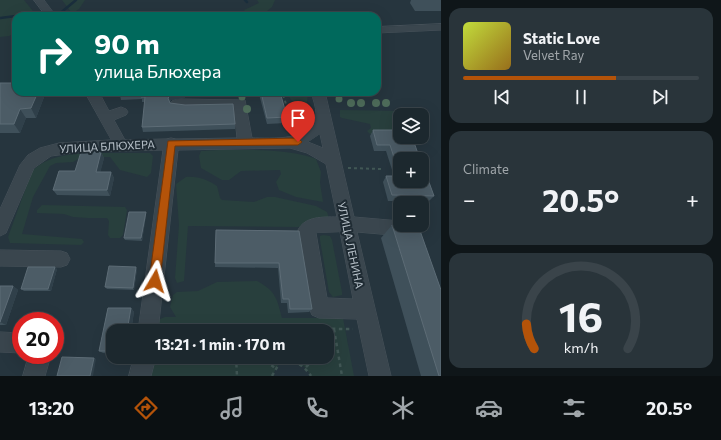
<!DOCTYPE html>
<html lang="en">
<head>
<meta charset="utf-8">
<style>
  body { margin:0; font-family:Commissioner,sans-serif; background:#29343a; color:#f1f3f6; height:100vh; display:flex; flex-direction:column; font-size:15px; white-space:nowrap }
  * { box-sizing:border-box; margin:0 }
  p { font-size:13px; color:#a0a6aa }
  .icon { flex:none; width:22px; height:22px; fill:none; stroke:currentColor; stroke-width:2; stroke-linecap:round; stroke-linejoin:round }
  .map { position:relative; flex:1; overflow:hidden }
  .details { display:flex; flex-direction:column; gap:8px; padding:8px; background:#0f1619; width:280px }
  .details>* { flex:none }
  .guide { position:absolute; left:12px; top:12px; width:369px; height:84px; border-radius:12px; box-shadow:0 4px 16px #0002,0 0 0 1px #3a444a; background:#00695c; color:#fff; overflow:hidden }
  .controls { position:absolute; left:393px; top:108px; display:grid; gap:8px }
  .controls a { display:grid; place-items:center; width:36px; height:36px; border-radius:8px; background:#1c282e; box-shadow:0 4px 16px #0002,0 0 0 1px #3a444a; font-size:20px }
  .speed { position:absolute; left:12px; top:312px; display:flex; gap:8px; font-size:20px; font-weight:700; text-align:center }
  .speed>* { display:grid; place-content:center; width:52px; height:52px; border-radius:50%; background:#1c282e; box-shadow:0 4px 16px #0002,0 0 0 1px #3a444a; line-height:1 }
  .speed .limit { border:6px solid #d22; background:#fff; color:#111 }
  .pin { position:absolute; display:grid; place-items:center; width:34px; height:34px; color:#fff; margin:-41px -17px; border-radius:50% 50% 50% 0; rotate:-45deg; box-shadow:0 0 4px #0007 }
  .pin .icon { rotate:45deg }
  .me { position:absolute; width:44px; margin:-22px; rotate:7deg; stroke-linejoin:round; filter:drop-shadow(0 0 3px #0008) }
  .turn { display:flex; align-items:center; gap:14px; height:84px; padding:0 16px; font-size:18px }
  .turn .icon { width:52px; height:52px; stroke-width:2.5 }
  .turn b { display:block; font-size:28px; line-height:34px }
  .big { font-size:30px; font-weight:700; line-height:1.1 }
  .details .card { flex:1; display:flex; flex-direction:column; justify-content:center; gap:6px; min-width:0; padding:0 14px; border-radius:12px; background:#29343a }
  .details .dial { align-items:center; gap:0 }
  .dial svg { height:104px; overflow:visible; fill:none; stroke:#3a444a; stroke-width:7; stroke-linecap:round; text-anchor:middle }
  .dial text { fill:#f1f3f6; stroke:none }
  .song { display:flex; align-items:center; gap:12px }
  .cover { width:48px; height:48px; border-radius:6px; background:linear-gradient(135deg,hsl(70 70% 55%),hsl(40 70% 35%)) }
  .played { height:4px; border-radius:2px; background:linear-gradient(90deg,#b45309 65%,#3a444a 65%) }
  .keys { display:flex; justify-content:space-around; direction:ltr }
  .heat { display:flex; justify-content:space-between; align-items:center; font-size:22px; direction:ltr }
  .trip { position:absolute; left:106px; top:324px; width:228px; height:40px; border-radius:12px; background:#1c282e; box-shadow:0 4px 16px #0002,0 0 0 1px #3a444a; font-weight:700; line-height:40px; text-align:center }
  .tab-bar { display:flex; height:64px; justify-content:space-around; align-items:center; background:#0b1012; color:#a0a6aa }
  .tab-bar .icon { width:28px; height:28px }
  .tab-bar .on { color:#b45309 }
  .tab-bar b { font-size:18px; color:#f1f3f6 }
  main { display:flex; flex:1; min-height:0 }
  .map>svg:first-child { display:block }
  .green { fill:#283f3d }
  .lines { fill:none; stroke-linecap:round; stroke-linejoin:round }
  .stream { stroke:#1a2e3c; stroke-width:2.5 }
  .minor-casing { stroke:#47525a; stroke-width:1 }
  .path-far2 { stroke:#415755; stroke-width:1.5; stroke-dasharray:2 2; stroke-linecap:butt }
  .path-far1 { stroke:#415755; stroke-width:2; stroke-dasharray:3 3; stroke-linecap:butt }
  .path { stroke:#415755; stroke-width:2.5; stroke-dasharray:3.5 3.5; stroke-linecap:butt }
  .minor { fill:#3a464e; fill-rule:evenodd }
  .tree { fill:#4e6c5a }
  .wall { fill:#3f505a }
  .shaded-wall { fill:#30404a }
  .building { fill:#4c5c66; stroke:#5d6c76 }
  .route { fill:#b45309; stroke:#753606 }
  .labels { text-anchor:middle; dominant-baseline:central; stroke-width:4; stroke-linejoin:round; paint-order:stroke }
  .street-label { font-size:11px; fill:#b7c1c9; stroke:#1f2b33 }
</style>
</head>
<body>
<main>
<div class="map">
<svg width="441" height="376" viewBox="0 0 441 376">
  <rect width="100%" height="100%" fill="#26353e"/>
  <path class="green" d="M0,0H24L37,16H16V33L9,36L0,37Z
    M62,0H85L79,9L73,13L71,12Z
    M257,0H275L272,7L262,15L246,13L244,10L259,3Z
    M286,92H308L307,103L310,114L303,122L296,119L299,112Z
    M340,110L402,111L405,115H400V119L397,120L400,125V136L370,134L367,131L371,128L370,124L342,118L340,117Z
    M201,151C230,149 291,148 316,159L321,172L320,183L323,202L296,197L279,190L276,182L281,174L280,170L241,171L229,180H222L201,168L199,156Z
    M84,153H150L153,156L151,173L147,177L120,170L110,157H82L73,162L56,163L50,166L33,197L22,234L82,239L84,242L81,245L10,243L8,237L32,171C47,157 64,155 84,153Z
    M186,177C198,176 208,180 217,186L220,198L222,200L254,202L267,197H275L316,206L327,212L329,218L317,224L298,227L188,226L184,281L177,283L175,278L179,225L176,184Z
    M42,205L125,207L127,210L123,235L120,238H110L108,235L109,221L107,218H88L73,217L64,214L37,213V210Z
    M323,235L330,236L332,240L342,292V295L333,297L329,292L320,240V236Z
    M257,281C276,291 277,299 282,318H343L354,376H311C304,363 293,357 279,364L272,376H147L151,357H327V331H154L158,320L165,317H176L170,307L173,295L177,292L198,291L217,282Z"/>
  <g class="lines">
    <path class="stream" d="M245,0L247,2
      M58,15L76,0
      M16,16H27
      M0,18L16,16"/>
    <g class="minor-casing">
      <path id="minor" d="M34,0H44L56,16H46Z
        M441,24V30L377,33V27Z
        M85,92H99L109,111L121,107L126,109L128,112L126,115L114,120L125,140L166,139L171,138L176,139L237,138L234,108L172,107L170,104L172,101L177,99L245,100L252,138C269,138 317,142 316,114C316,107 313,99 311,92H325L354,217L400,221V225L417,226L420,231L417,236L411,239L392,235L357,232L391,376H369L357,319L319,318L312,315L309,308L298,230C305,216 323,217 337,217L326,164L307,153L290,148L178,150L158,331H138L163,150L81,152L51,156L34,168L6,233L0,236V209L20,165L28,155L40,148L59,143L111,140ZM320,134L323,148L308,142ZM340,232L353,299L327,298L316,233Z
        M0,250L61,251L67,253L70,259L67,265L61,267L0,266Z
        M0,332L21,333V353L0,352Z
        M29,355H51L45,376H23Z
        M134,357H156L151,376H129Z"/>
    </g>
    <path class="path-far2" d="M282,92L283,96"/>
    <path class="path-far1" d="M283,95L294,128
      M348,168L381,169"/>
    <path class="path" d="M334,329L342,376
      M206,331L236,328L353,329
      M327,348L336,339
      M236,357L237,376
      M260,357L275,368
      M306,367L317,357
      M272,376L279,364C292,358 303,364 311,376"/>
    <use href="#minor" class="minor"/>
  </g>
  <g class="tree">
    <circle cx="242" cy="97" r="3.5"/>
    <circle cx="339" cy="99" r="3.5"/>
    <circle cx="351" cy="103" r="4"/>
    <circle cx="361" cy="103" r="4"/>
    <circle cx="376" cy="103" r="4"/>
    <circle cx="386" cy="103" r="4"/>
    <circle cx="247" cy="109" r="4"/>
  </g>
  <path class="wall" d="M411,0H441V11H415L410,3Z
    M0,83L16,92H46L36,118H26L20,133H0Z
    M120,92H185V98L171,100L170,102V103L235,124V129L143,132L142,127L145,102H142V99L121,100L120,95Z
    M259,92H280L287,117L286,123L267,124L259,94Z
    M373,130H400L434,196L429,201H388L383,182L386,176H394L386,151H374L370,136Z
    M101,152L104,158L100,172H111L114,178L110,196L57,195L53,190L75,171Z
    M146,215L142,241L125,240L124,238Z
    M392,225L441,376H421L381,238Z
    M216,230L299,231L312,309L309,312L288,313L287,303H281L278,268L215,267Z
    M57,269L51,291H24L21,289Z
    M137,269L134,290L107,289L105,287Z
    M0,286H13L18,290L6,325H0Z
    M108,308H131L134,312L131,331H113V354L103,353L99,351Z"/>
  <path class="shaded-wall" d="M38,92H46L36,118L31,108Z
    M185,92V98L171,100L169,103L168,98L171,95Z
    M20,109L26,118L20,133L14,124Z
    M101,152L104,158L99,178L96,172Z
    M111,172L114,178L110,196L107,190Z
    M146,212V215L142,241L141,238Z
    M55,267L57,269L51,291L48,289Z
    M136,267L137,269L134,290L133,288Z
    M13,286L18,290L6,325L0,322Z
    M131,308L134,312L131,331H127Z
    M94,358L96,359L93,376H90Z"/>
  <path class="building" d="M0,83H16V92H38L31,108L20,109L14,124H0Z
    M120,92H185V93L171,95L168,98L170,103L185,105L233,104L235,124L142,127L145,97H141L142,94L120,95Z
    M261,92H280L287,117L267,118Z
    M373,130H400V137H412L420,159H400V181H422V163L434,196L392,195L386,176H400L390,145H377Z
    M81,152H101L96,172H111L107,190H53L59,171H75Z
    M129,212H146L141,238H124Z
    M392,225H418L441,290V376H439Z
    M216,230L299,231L312,309H290L289,299H283L279,263H215Z
    M109,266L136,267L133,288L105,287Z
    M28,267H55L48,289H21Z
    M0,286H13L0,322Z
    M108,308H131L127,331H113V351H99Z
    M62,357L94,358L90,376H57Z"/>
  <path class="route" d="M298,138L302,142L298,145L175,146L160,281L158,285L155,286L151,285L149,281L168,141Z"/>
  <g class="labels">
    <g class="street-label">
      <text transform="translate(107 146) rotate(-3)">УЛИЦА БЛЮХЕРА</text>
      <text transform="translate(351 245) rotate(78)">УЛИЦА ЛЕНИНА</text>
    </g>
  </g>
</svg>
<div class="controls">
<a><svg class="icon" aria-label="layers" viewBox="0 0 24 24"><path d="M12 4l9 5-9 5-9-5zM3 14l9 5 9-5"/></svg></a>
<a>+</a>
<a>−</a>
</div>
<div class="speed"><div class="limit">20</div></div>
<div class="pin" style="left:298px;top:142px;background:#d93025"><svg class="icon" aria-label="arrive" viewBox="0 0 24 24"><path d="M6 21V4h12l-3 4 3 4H6"/></svg></div>
<svg class="me" style="left:155px;top:281px" viewBox="-20 -20 40 40"><path d="M0-17L14 15 0 8-14 15z" fill="#b45309" stroke="#fff" stroke-width="4"/></svg>
<div class="trip">13:21 · 1 min · 170 m</div>
<div class="guide">
<div class="turn"><svg class="icon" aria-label="right" viewBox="0 0 24 24"><path d="M7 20v-9h11M14 6l5 5-5 5"/></svg><div><b>90 m</b>улица Блюхера</div></div>
</div>
</div>
<section class="details">
<div class="card">
<div class="song"><i class="cover"></i><div><b>Static Love</b><p>Velvet Ray</p></div></div>
<div class="played"></div>
<div class="keys"><svg class="icon" aria-label="previous" viewBox="0 0 24 24"><path d="M18 5L8 12l10 7zM5 5v14"/></svg><svg class="icon" aria-label="pause" viewBox="0 0 24 24"><path d="M8 5v14M16 5v14"/></svg><svg class="icon" aria-label="next" viewBox="0 0 24 24"><path d="M6 5l10 7-10 7zM19 5v14"/></svg></div>
</div>
<div class="card"><p>Climate</p>
<div class="heat"><a>−</a><b class="big">20.5°</b><a>+</a></div>
</div>
<div class="card dial"><svg viewBox="0 0 100 80">
<path d="M14 69A42 42 0 1 1 86 69"/>
<path d="M14 69A42 42 0 0 1 8 50" stroke="#b45309"/>
<text x="50" y="56" font-size="32" font-weight="700">16</text>
<text x="50" y="72" font-size="11">km/h</text>
</svg></div>
</section>
</main>
<nav class="tab-bar">
<b>13:20</b>
<svg class="icon on" aria-label="directions" viewBox="0 0 24 24"><path d="M12 3l9 9-9 9-9-9zM9 14v-3h6M13 9l2 2-2 2"/></svg>
<svg class="icon" aria-label="music" viewBox="0 0 24 24"><path d="M9 18V5l10-2v13"/><circle cx="6" cy="18" r="3"/><circle cx="16" cy="16" r="3"/></svg>
<svg class="icon" aria-label="phone" viewBox="0 0 24 24"><path d="M5 4h4l2 5-3 2q2 4 5 5l2-3 5 2v4C11 20 4 13 5 4z"/></svg>
<svg class="icon" aria-label="climate" viewBox="0 0 24 24"><path d="M12 3v18M4 7l16 10M4 17L20 7"/></svg>
<svg class="icon" aria-label="car" viewBox="0 0 24 24"><path d="M5 17H2v-5l4-1 3-4h7l3 4 3 1v5h-3M9 17h6M6 11h13"/><circle cx="7" cy="17" r="2"/><circle cx="17" cy="17" r="2"/></svg>
<svg class="icon" aria-label="filters" viewBox="0 0 24 24"><path d="M4 7h16M4 17h16"/><circle cx="9" cy="7" r="2"/><circle cx="15" cy="17" r="2"/></svg>
<b>20.5°</b>
</nav>
</body>
</html>
